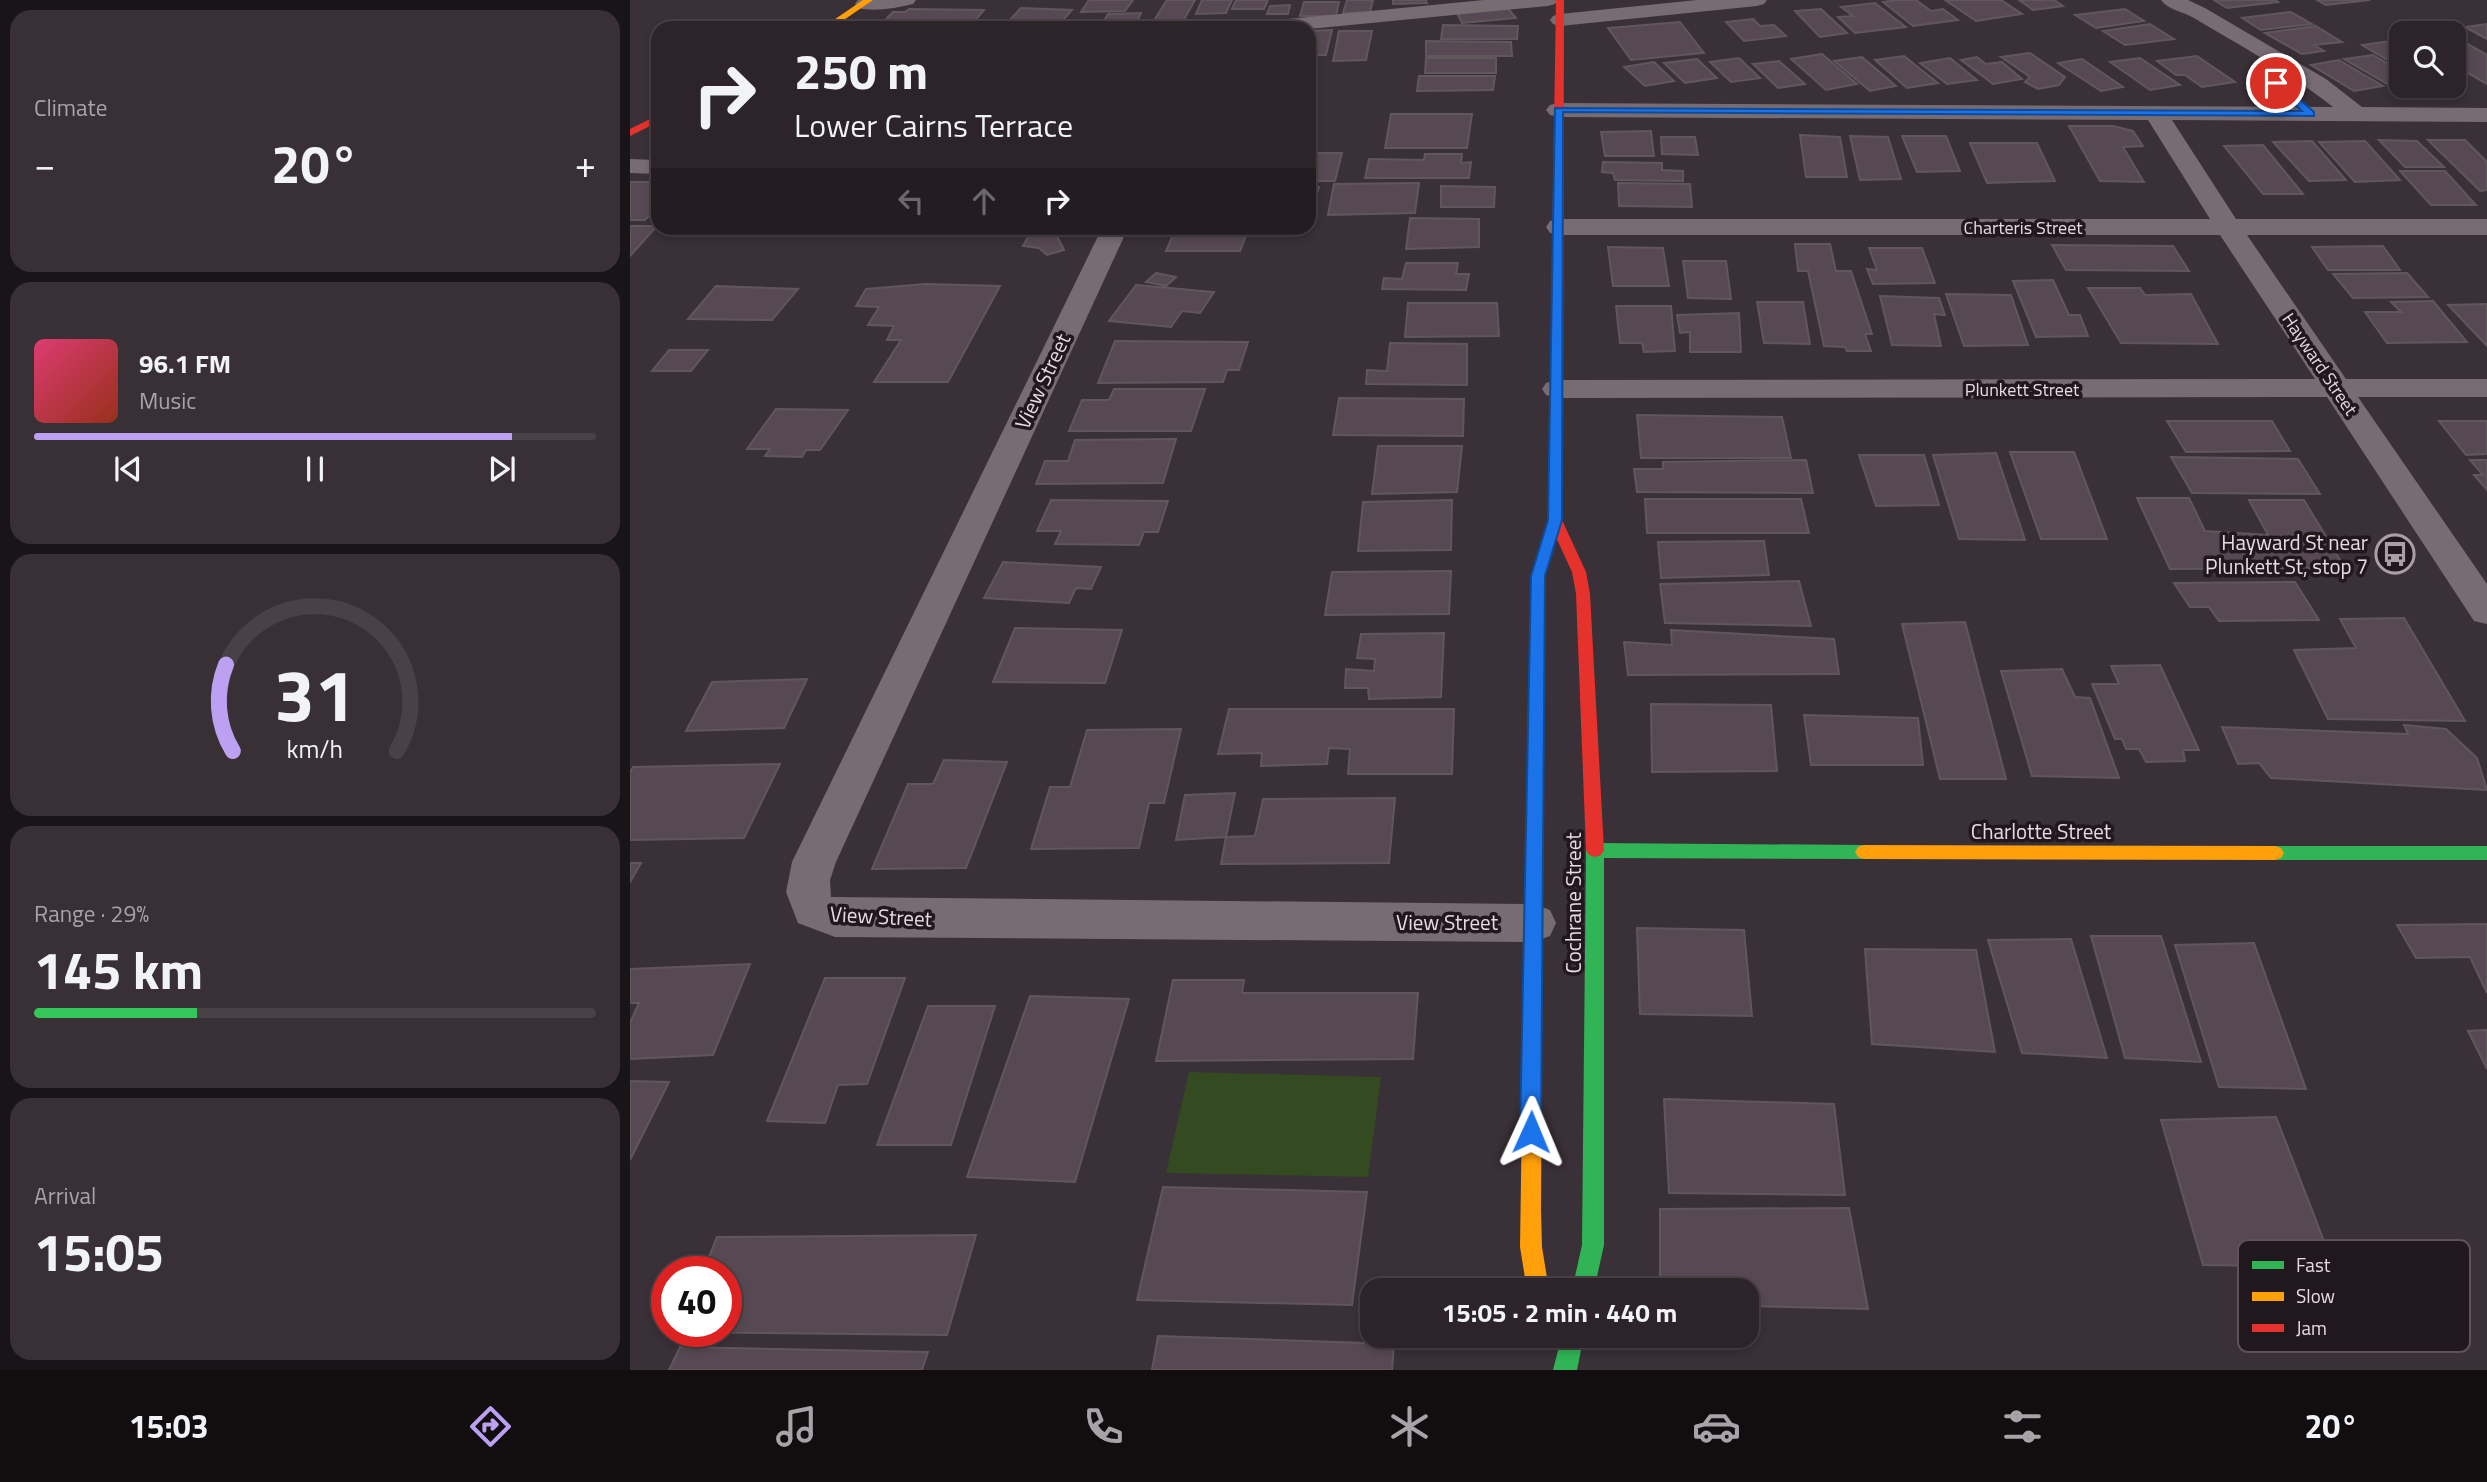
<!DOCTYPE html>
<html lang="en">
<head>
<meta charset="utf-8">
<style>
  body { margin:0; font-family:"Titillium Web",sans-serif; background:#383035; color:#f1f3f6; height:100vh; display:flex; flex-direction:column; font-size:26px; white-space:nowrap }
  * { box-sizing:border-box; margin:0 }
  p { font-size:23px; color:#a6a4a8 }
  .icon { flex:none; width:38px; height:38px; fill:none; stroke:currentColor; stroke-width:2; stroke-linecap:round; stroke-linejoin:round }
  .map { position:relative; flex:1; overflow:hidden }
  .panel { display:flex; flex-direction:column; gap:10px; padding:10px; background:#181417; width:630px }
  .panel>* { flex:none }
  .hud { position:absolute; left:21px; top:21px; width:665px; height:214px; border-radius:21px; box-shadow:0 4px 10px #0003,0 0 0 2px #484146; background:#2c2429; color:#f1f3f6; overflow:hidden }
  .tools { position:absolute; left:1759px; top:21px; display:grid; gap:14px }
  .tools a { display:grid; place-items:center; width:77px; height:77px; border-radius:14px; background:#2c2429; box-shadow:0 4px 10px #0003,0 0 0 2px #484146; font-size:35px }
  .speed { position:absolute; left:21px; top:1256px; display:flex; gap:14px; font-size:35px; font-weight:700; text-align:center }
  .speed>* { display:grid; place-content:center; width:91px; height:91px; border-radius:50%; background:#2c2429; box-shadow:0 4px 10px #0003,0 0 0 2px #484146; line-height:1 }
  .speed .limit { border:10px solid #d22; background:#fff; color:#111 }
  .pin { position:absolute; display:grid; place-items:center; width:60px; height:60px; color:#fff; margin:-30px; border:4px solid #fff; border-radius:50%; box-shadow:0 2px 7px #0007 }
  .me { position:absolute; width:77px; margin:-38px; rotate:1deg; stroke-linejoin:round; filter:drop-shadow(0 0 5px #0008) }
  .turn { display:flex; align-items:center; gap:24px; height:147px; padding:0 28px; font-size:32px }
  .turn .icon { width:91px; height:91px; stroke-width:2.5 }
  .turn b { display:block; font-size:49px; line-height:60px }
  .lanes { display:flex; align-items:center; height:66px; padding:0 28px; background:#0003; justify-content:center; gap:35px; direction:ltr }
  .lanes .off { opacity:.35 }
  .big { font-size:52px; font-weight:700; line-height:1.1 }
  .panel .tile { flex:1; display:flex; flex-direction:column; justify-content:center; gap:10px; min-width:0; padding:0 24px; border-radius:21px; background:#383035 }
  .panel .dial { align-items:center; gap:0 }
  .dial svg { height:182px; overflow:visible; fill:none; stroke:#484146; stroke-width:7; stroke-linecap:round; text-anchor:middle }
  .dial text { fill:#f1f3f6; stroke:none }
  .song { display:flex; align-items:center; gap:21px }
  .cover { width:84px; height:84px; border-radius:10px; background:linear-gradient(135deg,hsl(340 70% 55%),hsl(10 70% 35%)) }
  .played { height:7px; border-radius:4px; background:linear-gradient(90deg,#bca0f2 85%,#484146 85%) }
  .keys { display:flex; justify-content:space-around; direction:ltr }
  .heat { display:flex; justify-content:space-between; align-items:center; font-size:38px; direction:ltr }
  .charge { height:10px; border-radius:5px; background:linear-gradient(90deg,#34c759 29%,#484146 0) }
  .trip { position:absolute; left:730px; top:1278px; width:399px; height:70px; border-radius:21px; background:#2c2429; box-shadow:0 4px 10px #0003,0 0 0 2px #484146; font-weight:700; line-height:70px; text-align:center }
  .tabs { display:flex; height:112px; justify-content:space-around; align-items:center; background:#120e10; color:#a6a4a8 }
  .tabs .icon { width:49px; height:49px }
  .tabs .active { color:#bca0f2 }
  .tabs b { font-size:32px; color:#f1f3f6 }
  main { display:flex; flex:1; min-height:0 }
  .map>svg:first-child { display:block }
  .green { fill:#344a21 }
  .building { fill:#574953; stroke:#60575d; stroke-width:2 }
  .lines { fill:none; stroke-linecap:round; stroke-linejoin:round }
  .street { fill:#766c72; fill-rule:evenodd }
  .fast { fill:#30b455; fill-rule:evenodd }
  .slow { fill:#ff9f0a; fill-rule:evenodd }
  .jam { fill:#e5322d; fill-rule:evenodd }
  .route { fill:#1a73e8; stroke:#114b97; stroke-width:2 }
  .labels { text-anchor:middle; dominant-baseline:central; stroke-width:7; stroke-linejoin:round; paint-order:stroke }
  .far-street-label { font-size:18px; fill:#e7dbe2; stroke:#20181d }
  .street-label { font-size:21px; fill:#e7dbe2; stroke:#20181d }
  .poi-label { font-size:21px; fill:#e7dbe2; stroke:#20181d; text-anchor:end }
  .key { fill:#20181d; stroke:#5c5258; stroke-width:2 }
  .key-label { font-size:19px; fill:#e7dbe2 }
</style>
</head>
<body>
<main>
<section class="panel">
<div class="tile"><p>Climate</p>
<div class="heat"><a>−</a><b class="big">20°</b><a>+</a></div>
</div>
<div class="tile">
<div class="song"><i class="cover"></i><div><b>96.1 FM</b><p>Music</p></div></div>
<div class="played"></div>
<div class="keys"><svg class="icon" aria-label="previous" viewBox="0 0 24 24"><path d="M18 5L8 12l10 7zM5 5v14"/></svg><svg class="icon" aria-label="pause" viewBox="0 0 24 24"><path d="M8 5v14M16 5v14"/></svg><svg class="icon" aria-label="next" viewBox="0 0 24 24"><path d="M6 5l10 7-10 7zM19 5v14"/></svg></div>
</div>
<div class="tile dial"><svg viewBox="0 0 100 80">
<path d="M14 69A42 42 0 1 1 86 69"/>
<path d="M14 69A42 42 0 0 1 11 31" stroke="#bca0f2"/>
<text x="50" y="56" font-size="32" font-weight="700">31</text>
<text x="50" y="72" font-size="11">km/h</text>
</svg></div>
<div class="tile"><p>Range · 29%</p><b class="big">145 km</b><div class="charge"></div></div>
<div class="tile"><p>Arrival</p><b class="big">15:05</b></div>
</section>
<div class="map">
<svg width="1857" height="1370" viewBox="0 0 1857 1370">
  <rect width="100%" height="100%" fill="#3a3037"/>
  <path class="green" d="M559,1072L751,1077L738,1177L536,1173Z"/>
  <path class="building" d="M459,0H503L495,11L451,12Z
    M537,0H565L552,23L523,22Z
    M572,0H602L596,13L566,14Z
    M606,0H638L634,9H602Z
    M717,0H743L740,12L713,13Z
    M763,0H796L797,3L763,4Z
    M1268,0H1286L1301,11L1313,9L1328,20L1283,26L1253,2Z
    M1315,0H1371L1392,14L1346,21Z
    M1389,0H1424L1433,6L1403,10Z
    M1584,0H1645L1648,2L1597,8Z
    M1687,0H1740L1696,5Z
    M674,2H709L706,16H670Z
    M1245,3L1276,27L1225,33L1208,17L1223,16L1211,7Z
    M660,5L658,14H637L640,6Z
    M876,6L886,18L832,23L826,11Z
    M391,8L442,10L426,28H372Z
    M279,9L354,10L339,28L249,26L263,12H275Z
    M1191,9L1217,33L1190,37L1165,11Z
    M1495,9L1514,21L1466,28L1445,15Z
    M1661,12L1682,24L1631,30L1612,18Z
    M511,13L504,28H470L478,14Z
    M1123,19L1130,26L1144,25L1156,36L1114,41L1096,22Z
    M1050,22L1074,53L1001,60L978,28Z
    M1520,24L1544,39L1495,45L1473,31Z
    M1857,24V39L1835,27Z
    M813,25L888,26L887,39H811Z
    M1686,26L1712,42L1684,45L1694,51L1672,54L1635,33Z
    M702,30L696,55H679V31Z
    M709,31H742L736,60L703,61Z
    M1824,36L1857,55V84L1834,71L1824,68Z
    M796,41L881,42L882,56H796Z
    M1760,41L1771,47V68L1732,45Z
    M1400,53L1435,77L1429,85L1408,89L1395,82L1400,77L1371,57Z
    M1192,54L1227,84L1196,90L1161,59Z
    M1743,55L1771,71V86H1784L1766,89L1714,59Z
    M1274,56L1308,83L1277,88L1245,60Z
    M1567,56L1605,82L1572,87L1555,75H1546L1527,61Z
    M1232,57L1266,86L1240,91L1204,61Z
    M1347,57L1356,64L1372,62L1392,79L1363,84L1331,60Z
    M796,58H866V73H795Z
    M1109,58L1130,78L1101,82L1080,62Z
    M1320,58L1347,80L1317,84L1290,63Z
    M1510,58L1550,85L1520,90L1480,62Z
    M1067,59L1087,78L1055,83L1034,63Z
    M1452,59L1493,87L1471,91L1428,63Z
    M1709,60L1753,86L1724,91L1681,65Z
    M1149,61L1175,84L1148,88L1123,64Z
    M1024,62L1044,81L1015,86L994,67Z
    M789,76H865L863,90L787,91Z
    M761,114H842L837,148H755Z
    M1439,126H1483L1503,131L1513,146L1493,147L1514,182L1470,181Z
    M1021,131L1024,156H975L971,132Z
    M1170,135L1210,137L1217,177H1176Z
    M1220,136L1258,137L1271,179L1230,180Z
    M1272,136H1316L1330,171L1287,172Z
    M1031,137H1065L1068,155L1032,154Z
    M1749,140L1787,141L1814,167H1775Z
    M1798,140H1835L1857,162V190L1850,191Z
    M1682,141L1716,180L1679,181L1643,142Z
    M1735,141L1770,180L1725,182L1689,142Z
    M1340,143H1407L1425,181L1357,183Z
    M1633,145L1673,194H1633L1594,146Z
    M679,153H712L705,181H679Z
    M795,154H832L831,163L841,162L839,178H735L739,159L794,160Z
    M973,162L1032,163V170L1053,171V181L985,180L983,173L972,172Z
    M1770,171H1815L1846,205H1801Z
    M0,182H28V207L15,220H0Z
    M789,183L785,213L698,215L704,184Z
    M988,183L1060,184L1062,207L989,206Z
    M811,186L865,187L864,207H811Z
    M679,187H689L680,215H679Z
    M780,218L849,219V247L776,249Z
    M0,226H27L0,256Z
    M232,228H269L265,234H228Z
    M403,228H444L442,232L427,236L434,250L417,255L409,248L393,246Z
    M546,228H619L610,251H536Z
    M1165,244H1200L1206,271H1221L1242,334H1235L1241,351H1217L1215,347L1194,346L1178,271H1168Z
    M1422,245L1543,246L1559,271L1436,270Z
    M1753,246L1770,270H1698L1682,247Z
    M978,247L1033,248L1039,286H983Z
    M1239,248H1292L1305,283L1243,284L1237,269L1247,270Z
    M1053,261H1096L1101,299L1058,298Z
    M776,263H828L826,274H839L836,290L752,289L754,278L772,279Z
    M526,273L546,277L536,286L516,282Z
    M1777,273L1798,297L1723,298L1703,274Z
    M1423,280L1439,315H1450L1458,336L1406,337L1383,281Z
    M296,284L370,286L318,382H244L271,340H257L264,326L238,325L249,307L226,306L236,289Z
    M506,285L584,292L570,313L552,311L541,327L479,321Z
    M86,286L168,289L142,320L58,319Z
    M1458,288H1510L1515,295L1561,294L1588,344L1491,343Z
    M1316,294L1381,295L1398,345L1334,346Z
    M1250,296L1309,298L1315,315L1304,314L1311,346L1262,345Z
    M1803,301L1837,342L1757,343L1735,312H1771L1761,302Z
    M1127,302H1173L1180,344L1134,343Z
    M778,303H867L869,336L775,337Z
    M1857,304V346L1818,305Z
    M986,306H1041L1045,351L1014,352L1012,343H990Z
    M1109,313L1111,352H1060V332L1050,333L1047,315Z
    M485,341L618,342L609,370H597L593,382L468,383Z
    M760,343L837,344V385L736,384L737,370L757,371Z
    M39,350H78L61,371H22Z
    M484,389H575L561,431H439L452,400H479Z
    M709,398L834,399L833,436L703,435Z
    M146,409L218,410L190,450H176L172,457L135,456L140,449H117Z
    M1007,415L1152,417L1161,458H1011Z
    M1537,421H1642L1660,451L1556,452Z
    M1809,421H1857V454L1836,455Z
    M546,439L533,483L406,484L415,461H438L445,440Z
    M748,446H832L827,492L742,494Z
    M1380,452H1444L1477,539H1411Z
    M1366,453L1395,540L1329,539L1303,455Z
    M1229,455H1294L1309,505L1246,506Z
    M1541,457L1668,459L1690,494L1562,493Z
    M1176,460L1183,493L1007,492L1004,469H1033V462Z
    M1840,460H1857V490L1844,475H1853Z
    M1507,498H1559L1575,531L1638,535L1619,500H1674L1715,568L1540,569Z
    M1015,499H1171L1179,533H1017Z
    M421,500L538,501L528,532H514L509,545L425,544L431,531H407Z
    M822,500L821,550L728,551L733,502Z
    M1134,541L1139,575L1031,578L1028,542Z
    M373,562L471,567L461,589L446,588L439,603L354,598Z
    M821,571L819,614L695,615L702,572Z
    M1169,581L1181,626L1035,623L1030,584Z
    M1665,582L1689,620L1589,621L1579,607H1560L1544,583Z
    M1774,618L1835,721L1698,719L1664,650L1726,648L1710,619Z
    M1335,622L1376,779H1310L1272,624Z
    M385,628L492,630L475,683L363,682Z
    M1041,630L1204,639L1209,674L998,675L994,642L1042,645Z
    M814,633L811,697L739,699L738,688H715L716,669L744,671L745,659L727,658L731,634Z
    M1530,665L1569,750H1553L1555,761L1516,762L1509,749H1496L1492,739H1485L1462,684H1489L1481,666Z
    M1432,669L1445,697L1460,698L1489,778L1402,776L1371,671Z
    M177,679L154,728L56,731L82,682Z
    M1021,704L1141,705L1147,771L1022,772Z
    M599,709H824L822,774H718L720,749L699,748L697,764L631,766L632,753L588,754Z
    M1174,715L1288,718L1293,765H1181Z
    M1774,725L1816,729L1847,758L1857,790L1641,778L1629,763L1608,764L1592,727L1778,734Z
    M551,729L534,803H519L509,848L401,849L420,787H440L457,730Z
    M314,760L377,762L336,868L242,869L278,784H303Z
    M150,764L114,838L0,840V772L3,767Z
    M605,793L596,837L546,840L555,795Z
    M765,798L759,863L591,864L596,837L625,836L633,799Z
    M0,863H11L0,882Z
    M1857,924V993L1840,957L1786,958L1767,925Z
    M1007,928L1114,930L1122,1016L1010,1014Z
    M1461,936H1531L1571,1062L1495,1058Z
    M1441,939L1477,1058L1392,1053L1358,940Z
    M1624,943L1676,1089L1589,1087L1545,945Z
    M1235,949L1346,950L1365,1052L1242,1044Z
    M120,964L83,1055L0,1059V1023L9,1003H0V969Z
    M195,978H275L237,1084L208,1085L195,1123L137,1121Z
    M543,980H614L612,993H788L783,1059L526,1061Z
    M400,996L499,999L445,1182L337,1177Z
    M298,1006H365L321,1145H247Z
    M1857,1030V1069L1838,1031Z
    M0,1081L39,1082L0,1160Z
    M1034,1099L1204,1104L1215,1195L1039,1193Z
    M1646,1117L1704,1267L1573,1265L1531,1120Z
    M533,1187L737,1192L722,1305L507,1300Z
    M1219,1208L1238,1309L1116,1306V1290H1030V1209Z
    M346,1235L317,1335L50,1332H96V1272H73L87,1237Z
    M528,1336L764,1344L762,1370H522Z
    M50,1347L298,1352L292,1370H39Z"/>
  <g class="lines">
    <path class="street" d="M228,0H286L283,4C267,8 244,12 228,8L225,4Z
      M854,0H928L925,4L918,6L679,29L617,28L620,24L627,22Z
      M1067,0H1137L1134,4L1127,6L930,26L923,24L920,20L923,16L930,14Z
      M1531,0H1558L1575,8L1696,79L1732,107L1857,108V122L1542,120L1606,219H1857V235H1617L1716,379H1857V397H1728L1857,584V624L1844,621L1697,397L927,398L916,395L912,389L916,383L927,380L1685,379L1590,235H929L920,233L916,227L920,221L929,219H1580L1518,120L928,117L920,115L916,110L920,105L928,103L1703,107C1660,73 1611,46 1564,18C1554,12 1538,10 1531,0Z
      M0,159L28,160V174L0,173Z
      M472,228H498L206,862L200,880L201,897L904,904L920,910L926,923L920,936L904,942L205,937L168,923L156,892L162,862Z"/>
    <path class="fast" d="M926,438L933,442L932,520L915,576L914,705L906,711L898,705L901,576L918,520L919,442Z
      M965,843L1234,845L1240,847L1243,852L1240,857L1234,859L974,858V1245L964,1290H942L952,1245L956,850L959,845Z
      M1645,846H1857V860H1645L1639,858L1636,853L1639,848Z
      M932,1335H954L947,1370H923Z"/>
    <path class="slow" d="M233,0H243L202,28H192Z
      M906,699L914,705L911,1210L912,1247L919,1290H897L890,1247L898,705Z
      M1234,845L1645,846L1651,848L1654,853L1651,858L1645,860L1234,859L1228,857L1225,852L1228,847Z"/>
    <path class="jam" d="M926,0H934L933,442L926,446L919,442Z
      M28,115V122L0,136V129Z
      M925,516L932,520L956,572L960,594L974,850L971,855L965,857L959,855L956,850L946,594L942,572L918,520Z"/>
  </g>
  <path class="route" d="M1642,81H1649L1684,112V116L933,112L932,520L915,576L911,1132L908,1139L901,1142L893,1139L890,1132L901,576L918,520L925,108L1672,111L1642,85Z"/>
  <defs>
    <g id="bus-ring" transform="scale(2.0125)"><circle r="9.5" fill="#20181d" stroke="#aa9fa6" stroke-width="1.5"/><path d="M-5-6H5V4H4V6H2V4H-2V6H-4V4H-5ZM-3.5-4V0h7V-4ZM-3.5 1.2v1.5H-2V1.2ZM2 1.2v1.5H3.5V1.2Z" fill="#aa9fa6"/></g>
  </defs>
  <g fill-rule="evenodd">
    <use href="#bus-ring" x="1765" y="554"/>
  </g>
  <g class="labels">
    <g class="far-street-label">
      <text x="1393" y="227">Charteris Street</text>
      <text transform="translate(1690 364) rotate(56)">Hayward Street</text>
      <text x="1392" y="389">Plunkett Street</text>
    </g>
    <g class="street-label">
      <text transform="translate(412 381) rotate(-65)">View Street</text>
      <text x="1411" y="831">Charlotte Street</text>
      <text transform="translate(943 903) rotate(-90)">Cochrane Street</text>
      <text transform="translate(251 916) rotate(3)">View Street</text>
      <text x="817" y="922">View Street</text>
    </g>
    <g class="poi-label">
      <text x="1738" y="542">Hayward St near<tspan x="1738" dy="24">Plunkett St, stop 7</tspan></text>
    </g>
  </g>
  <rect x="1608" y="1240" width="232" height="112" rx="10" class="key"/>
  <rect x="1622" y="1261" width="32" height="8" fill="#30b455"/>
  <rect x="1622" y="1292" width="32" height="9" fill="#ff9f0a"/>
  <rect x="1622" y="1324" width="32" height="8" fill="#e5322d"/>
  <g class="key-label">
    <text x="1666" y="1272">Fast</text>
    <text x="1666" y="1303">Slow</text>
    <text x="1666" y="1335">Jam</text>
  </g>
</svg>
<div class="tools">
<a><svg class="icon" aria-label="search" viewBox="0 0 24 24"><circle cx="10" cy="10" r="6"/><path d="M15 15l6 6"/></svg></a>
</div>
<div class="speed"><div class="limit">40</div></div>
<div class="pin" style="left:1646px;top:83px;background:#d93025"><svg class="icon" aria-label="arrive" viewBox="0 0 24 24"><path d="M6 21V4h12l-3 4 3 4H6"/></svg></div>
<svg class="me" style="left:901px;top:1132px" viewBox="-20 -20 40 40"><path d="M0-17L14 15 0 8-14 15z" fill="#1a73e8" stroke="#fff" stroke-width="4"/></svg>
<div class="trip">15:05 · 2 min · 440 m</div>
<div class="hud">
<div class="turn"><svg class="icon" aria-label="right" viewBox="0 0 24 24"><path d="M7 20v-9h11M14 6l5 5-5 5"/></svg><div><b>250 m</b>Lower Cairns Terrace</div></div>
<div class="lanes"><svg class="icon off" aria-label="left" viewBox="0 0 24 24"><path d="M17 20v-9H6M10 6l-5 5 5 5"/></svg><svg class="icon off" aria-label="ahead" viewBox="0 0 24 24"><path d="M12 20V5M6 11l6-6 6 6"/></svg><svg class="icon" aria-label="right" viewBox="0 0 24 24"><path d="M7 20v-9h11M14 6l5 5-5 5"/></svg></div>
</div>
</div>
</main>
<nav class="tabs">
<b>15:03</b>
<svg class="icon active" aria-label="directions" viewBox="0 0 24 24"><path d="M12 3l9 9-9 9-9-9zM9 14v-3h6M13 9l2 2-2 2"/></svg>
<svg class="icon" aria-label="music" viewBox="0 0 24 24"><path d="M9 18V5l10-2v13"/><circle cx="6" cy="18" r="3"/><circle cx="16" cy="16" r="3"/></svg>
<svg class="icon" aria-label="phone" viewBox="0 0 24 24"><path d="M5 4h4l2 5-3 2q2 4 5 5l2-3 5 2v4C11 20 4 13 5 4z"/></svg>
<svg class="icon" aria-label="climate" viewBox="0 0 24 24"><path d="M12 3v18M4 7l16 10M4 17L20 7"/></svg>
<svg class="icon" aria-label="car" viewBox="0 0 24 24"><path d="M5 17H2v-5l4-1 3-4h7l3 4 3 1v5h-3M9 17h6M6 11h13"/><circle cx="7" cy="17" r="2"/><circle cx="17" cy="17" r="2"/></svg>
<svg class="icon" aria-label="filters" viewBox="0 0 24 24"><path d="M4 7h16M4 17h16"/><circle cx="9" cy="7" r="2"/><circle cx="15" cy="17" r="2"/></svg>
<b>20°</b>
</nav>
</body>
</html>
